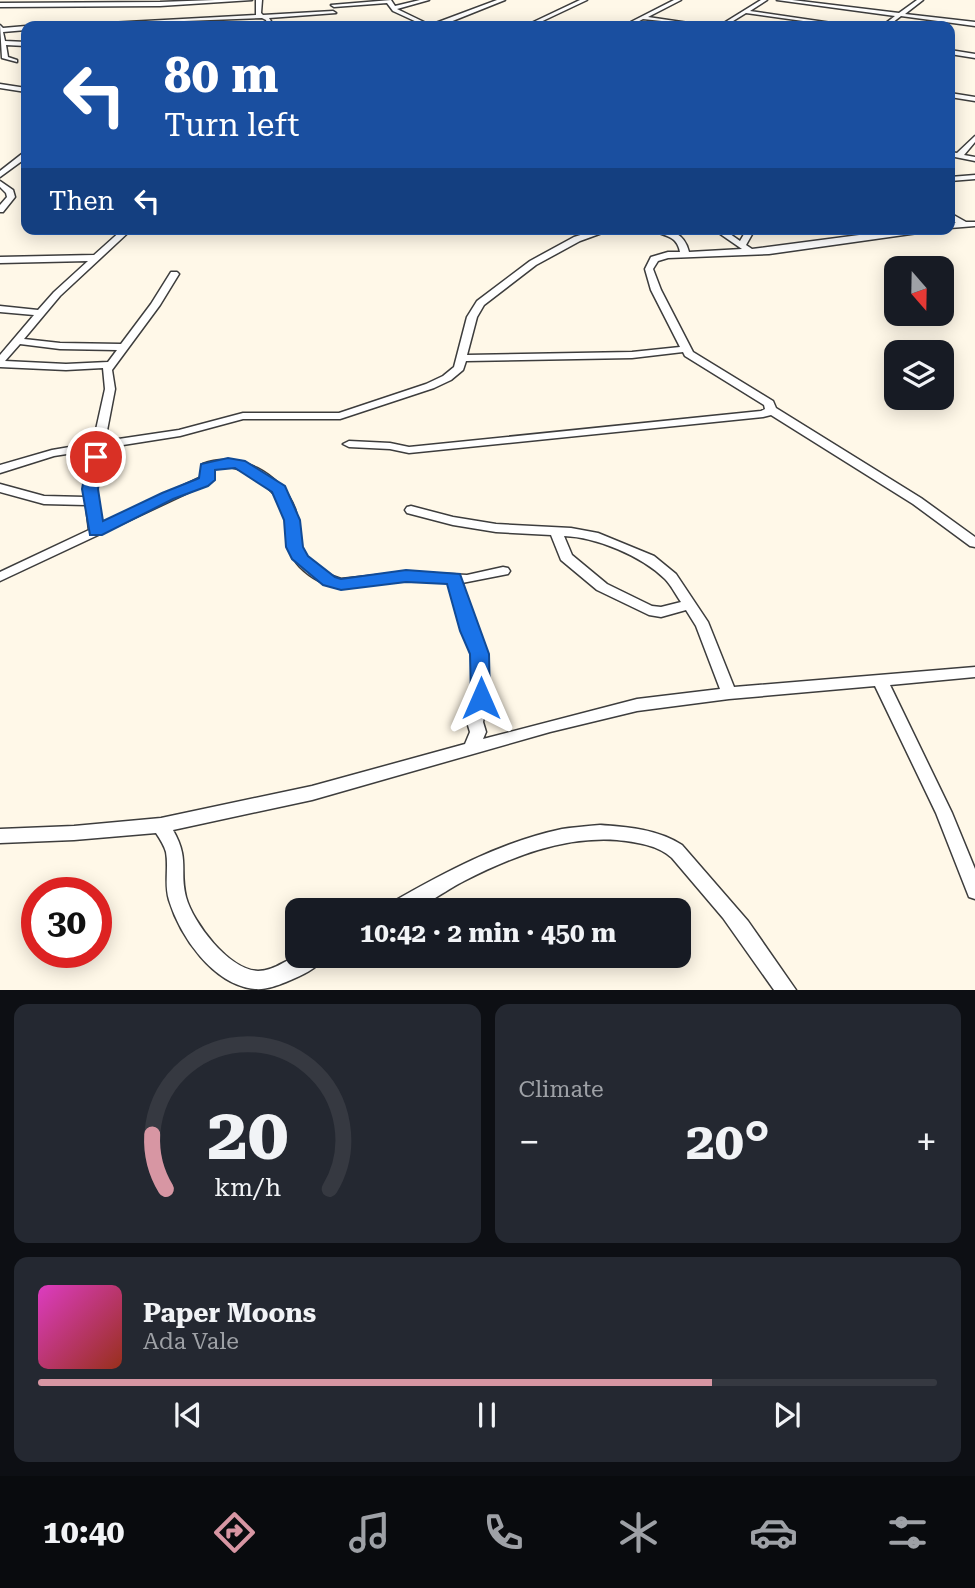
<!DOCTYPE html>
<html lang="en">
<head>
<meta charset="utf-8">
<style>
  body { margin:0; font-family:"Roboto Serif",serif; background:#242831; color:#f1f3f6; height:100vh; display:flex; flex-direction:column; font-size:26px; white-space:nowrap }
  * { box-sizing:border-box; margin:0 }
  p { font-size:23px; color:#9ea1a6 }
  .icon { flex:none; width:38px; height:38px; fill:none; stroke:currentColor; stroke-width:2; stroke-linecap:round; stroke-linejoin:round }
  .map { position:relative; height:990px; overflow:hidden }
  .details { display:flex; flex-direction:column; gap:14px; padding:14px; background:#0d0f14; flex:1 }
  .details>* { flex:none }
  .guide { position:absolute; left:21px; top:21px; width:934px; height:214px; border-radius:14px; box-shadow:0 4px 18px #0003; background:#1a4fa0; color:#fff; overflow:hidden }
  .needle { width:46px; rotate:160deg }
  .controls { position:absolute; left:884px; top:256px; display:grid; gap:14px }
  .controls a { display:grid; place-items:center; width:70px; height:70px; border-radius:14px; background:#171b24; box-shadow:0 4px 18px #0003; font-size:35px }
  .speed { position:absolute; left:21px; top:877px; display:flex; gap:14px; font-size:35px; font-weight:700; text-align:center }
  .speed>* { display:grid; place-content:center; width:91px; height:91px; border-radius:50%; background:#171b24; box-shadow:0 4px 18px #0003; line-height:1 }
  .speed .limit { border:10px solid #d22; background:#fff; color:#111 }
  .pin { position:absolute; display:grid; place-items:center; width:60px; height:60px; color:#fff; margin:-30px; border:4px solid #fff; border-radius:50%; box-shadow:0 2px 7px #0007 }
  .me { position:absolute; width:77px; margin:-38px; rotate:0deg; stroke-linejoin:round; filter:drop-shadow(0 0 5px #0008) }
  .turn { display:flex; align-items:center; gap:24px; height:147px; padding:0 28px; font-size:32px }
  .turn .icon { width:91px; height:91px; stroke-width:2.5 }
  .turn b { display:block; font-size:49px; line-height:60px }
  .then { display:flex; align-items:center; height:66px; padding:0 28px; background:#0003; gap:14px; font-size:26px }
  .big { font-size:52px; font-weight:700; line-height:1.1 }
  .details .widget { flex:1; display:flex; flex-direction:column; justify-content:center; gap:10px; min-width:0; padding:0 24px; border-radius:14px; background:#242831 }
  .details .dial { align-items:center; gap:0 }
  .dial svg { height:182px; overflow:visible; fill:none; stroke:#363941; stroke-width:7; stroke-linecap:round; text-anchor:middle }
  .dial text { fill:#f1f3f6; stroke:none }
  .song { display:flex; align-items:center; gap:21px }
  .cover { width:84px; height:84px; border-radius:10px; background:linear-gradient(135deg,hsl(310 70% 55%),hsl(10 70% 35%)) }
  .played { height:7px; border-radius:4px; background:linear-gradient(90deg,#d796a3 75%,#363941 75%) }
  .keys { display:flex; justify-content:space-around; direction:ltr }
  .heat { display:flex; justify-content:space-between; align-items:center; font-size:38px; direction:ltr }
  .details .tiles { flex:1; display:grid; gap:14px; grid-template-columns:1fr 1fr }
  .widget:last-child { grid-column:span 2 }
  .trip { position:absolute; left:285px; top:898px; width:406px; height:70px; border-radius:14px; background:#171b24; box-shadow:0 4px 18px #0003; font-weight:700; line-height:70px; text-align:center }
  .tab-bar { display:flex; height:112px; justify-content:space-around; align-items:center; background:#090b0e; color:#9ea1a6 }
  .tab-bar .icon { width:49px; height:49px }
  .tab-bar .selected { color:#d796a3 }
  .tab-bar b { font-size:32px; color:#f1f3f6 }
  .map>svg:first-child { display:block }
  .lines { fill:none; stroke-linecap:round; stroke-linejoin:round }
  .minor-casing { stroke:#3d3d3d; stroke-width:3 }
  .minor { fill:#fff; fill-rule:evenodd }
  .route { fill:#1a73e8; stroke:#114b97; stroke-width:2 }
</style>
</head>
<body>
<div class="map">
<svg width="975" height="990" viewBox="0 0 975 990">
  <rect width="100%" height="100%" fill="#fff8e8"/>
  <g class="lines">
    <g class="minor-casing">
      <path id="minor" d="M215,0H252L160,6L0,7V3L160,2Z
        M256,0H262L261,13L263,15L333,11L336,13L269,18L274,26H268L266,20L262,18L54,26L256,15Z
        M391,0L395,6L420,0H429L397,9L426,23L433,24L497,0H505L440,26H364L367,24L419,23L393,11L387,3L334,7L331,5Z
        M580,0H587L532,26H525Z
        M674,0H681L648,17L709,26L643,19L630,26H623Z
        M761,0H767L750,11L852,26H839L746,13L725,26H719Z
        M777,0H792L899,13L917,0H923L905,14L975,22V26L901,16L888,26H882L895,16Z
        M0,25L3,28L26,26V30L3,32L5,41L26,42V46L6,45L8,57L17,60V62L2,58Z
        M950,50L975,54V58L950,54Z
        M0,84L26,88V92L0,88Z
        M950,93L975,97V101L950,97Z
        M975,136V142L964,155L975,157V161L950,156V152L957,153Z
        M23,153H26V158L0,177V171Z
        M975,175V179L950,181V177Z
        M0,181L13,190L15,197L3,212H0V205L7,197L6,193L0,187Z
        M950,213L966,222H975V226L950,228V223H956L950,219Z
        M123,229H132L60,296L24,339L60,343L121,344L151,304L171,272H177L179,274L160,305L112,370L115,389L105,441L179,430L243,413H339L426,384L443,376L454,367L467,317L477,301L530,261L574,237L600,229H613L580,241L536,265L484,305L477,317L467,355L632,352L680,347L651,290L645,269L651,257L668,252H680C677,234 662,236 649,229C668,229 684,231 689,252L742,249L713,229H723L740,241L747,229H755L746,245L752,249L905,229H929L925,232L769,254L668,258L658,261L653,269L661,290L693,352L773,401L776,408L921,498L975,537V547L970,546L913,504L771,415L763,417L409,453L390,449L349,447L343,444L349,441L390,443L409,447L761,411L765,409L764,405L685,356L683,352L632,358L466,361L463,370L451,380L434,388L340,419H243L180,436L104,448L96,489L101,524L201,477L203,464C238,450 282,474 295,509C300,524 296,543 305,556C314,567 328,575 341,579L406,572L467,575L503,567L508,568L510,571L508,574L462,583L488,660V698L483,722L486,732L483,739L637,699L720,689L696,626L686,610L661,617L649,615L597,590L561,560L551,535L496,532L453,525L407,513L405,510L407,507L411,506L453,517L496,524L571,528L598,533L654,556L676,574L708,622L734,687L975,667V677L890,685L952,813L975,869V899L969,897L936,813L875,686L729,699L637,711L550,732L312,800L173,830C190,860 179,869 186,897C193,923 229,970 258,971C274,971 283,961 298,956C305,954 316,956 324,956C320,968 298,977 286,982C276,986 265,990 255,989C213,985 180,936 169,900C164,884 169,868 166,852C164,845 160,839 156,833L74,840L0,843V829L74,826L161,818L312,786L465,744L470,732L467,722L472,698L474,660L449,583C435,582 420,580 406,580C366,582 334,601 300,567C287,553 288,540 286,522C283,499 268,485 248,474C237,467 226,464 213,469L211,482L0,581V572L89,530L86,505L44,504L0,492V484L44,496L85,497L84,489L92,450L54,456L0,473V465L52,450L93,443L105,389L103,368L66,370L0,367V355L34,315L0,312V306L38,310L54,292L88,261L0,263V257L94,255ZM20,344L60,349L117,350L108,362L66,364L5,361ZM564,536C596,537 642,556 665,579C671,585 676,595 681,602L661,607L652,606L607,584L572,555Z
        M600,825C627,827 658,829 682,845L748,921L796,990H774L723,918L672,858C658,845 636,842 617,840C563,836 511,857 464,881C450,888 426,905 412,910C405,912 394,910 386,910L389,904C443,873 500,842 562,829C575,827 588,826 600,825Z"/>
    </g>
    <use href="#minor" class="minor"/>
  </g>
  <path class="route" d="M96,452L103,457L98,489L103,521L162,493L197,479L199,478L201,464L228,458L245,461L285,486L300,520L303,547L308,556L335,577L341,579L406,570L460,574L489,654L490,698L488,704L481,706L474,704L471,698L470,654L460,631L447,584L406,582L341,590L323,585L292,559L286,547L284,520L272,492L235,468L215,470V480L208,486L173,499L102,535H90L82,489L88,457Z"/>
</svg>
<div class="controls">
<a><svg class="needle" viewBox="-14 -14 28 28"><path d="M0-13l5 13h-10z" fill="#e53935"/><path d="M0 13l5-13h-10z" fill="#9ea1a6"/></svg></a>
<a><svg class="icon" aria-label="layers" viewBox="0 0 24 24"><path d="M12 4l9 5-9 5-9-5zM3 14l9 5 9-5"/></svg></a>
</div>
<div class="speed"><div class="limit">30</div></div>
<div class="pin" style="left:96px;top:457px;background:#d93025"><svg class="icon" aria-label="arrive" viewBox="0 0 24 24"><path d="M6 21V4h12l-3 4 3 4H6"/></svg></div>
<svg class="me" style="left:481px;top:698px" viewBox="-20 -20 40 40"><path d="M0-17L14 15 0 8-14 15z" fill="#1a73e8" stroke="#fff" stroke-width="4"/></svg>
<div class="trip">10:42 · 2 min · 450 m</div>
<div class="guide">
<div class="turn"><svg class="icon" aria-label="left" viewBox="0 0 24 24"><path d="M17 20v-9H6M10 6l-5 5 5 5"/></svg><div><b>80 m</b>Turn left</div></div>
<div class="then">Then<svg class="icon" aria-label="left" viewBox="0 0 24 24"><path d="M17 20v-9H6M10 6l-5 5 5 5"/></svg></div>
</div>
</div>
<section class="details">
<div class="tiles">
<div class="widget dial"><svg viewBox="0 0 100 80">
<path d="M14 69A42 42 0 1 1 86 69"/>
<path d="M14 69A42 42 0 0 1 8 45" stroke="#d796a3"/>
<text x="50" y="56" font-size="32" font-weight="700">20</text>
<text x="50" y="72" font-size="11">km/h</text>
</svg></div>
<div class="widget"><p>Climate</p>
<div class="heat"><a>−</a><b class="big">20°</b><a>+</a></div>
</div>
<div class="widget">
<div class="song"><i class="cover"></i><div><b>Paper Moons</b><p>Ada Vale</p></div></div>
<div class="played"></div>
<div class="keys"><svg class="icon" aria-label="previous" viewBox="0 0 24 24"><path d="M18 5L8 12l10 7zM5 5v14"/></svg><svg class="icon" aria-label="pause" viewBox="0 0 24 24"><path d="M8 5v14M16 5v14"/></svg><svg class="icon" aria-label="next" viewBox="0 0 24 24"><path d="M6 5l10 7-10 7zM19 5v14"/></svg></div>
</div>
</div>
</section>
<nav class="tab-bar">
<b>10:40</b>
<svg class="icon selected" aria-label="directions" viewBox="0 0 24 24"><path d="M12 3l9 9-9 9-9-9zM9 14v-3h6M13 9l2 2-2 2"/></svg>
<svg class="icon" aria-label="music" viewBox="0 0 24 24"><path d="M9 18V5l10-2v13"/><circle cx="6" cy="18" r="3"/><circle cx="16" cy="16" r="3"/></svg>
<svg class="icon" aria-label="phone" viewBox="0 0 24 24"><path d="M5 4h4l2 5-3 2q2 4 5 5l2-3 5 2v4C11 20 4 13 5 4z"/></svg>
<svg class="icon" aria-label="climate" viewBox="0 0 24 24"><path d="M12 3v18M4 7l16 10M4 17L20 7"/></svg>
<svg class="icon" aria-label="car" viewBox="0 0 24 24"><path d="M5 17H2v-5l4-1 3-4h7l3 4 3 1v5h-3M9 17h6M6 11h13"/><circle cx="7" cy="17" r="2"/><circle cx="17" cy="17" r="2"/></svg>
<svg class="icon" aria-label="filters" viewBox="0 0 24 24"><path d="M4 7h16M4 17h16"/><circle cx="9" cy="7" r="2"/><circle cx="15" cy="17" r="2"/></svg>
</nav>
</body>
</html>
